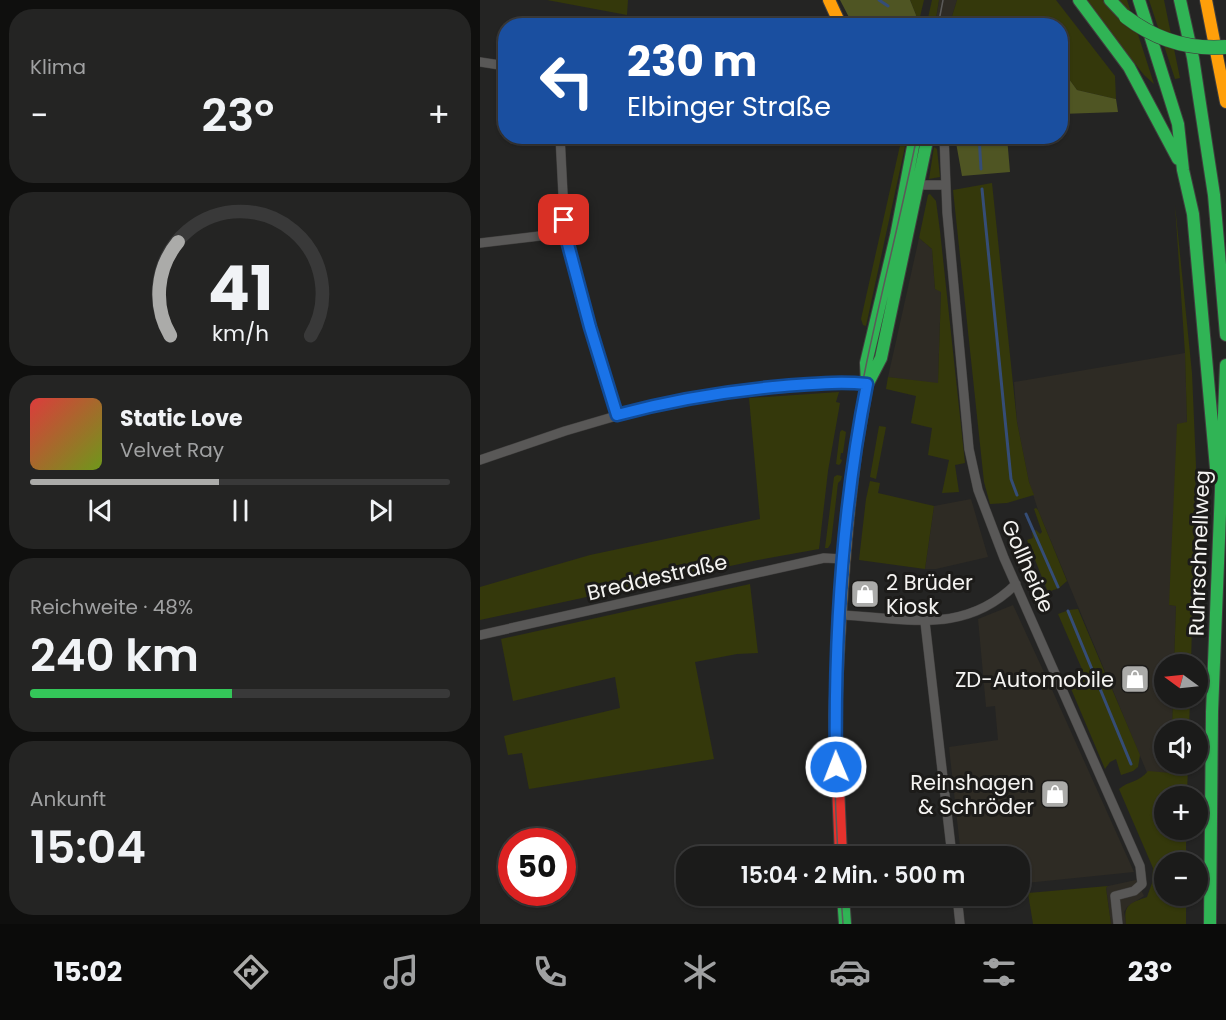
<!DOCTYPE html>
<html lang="de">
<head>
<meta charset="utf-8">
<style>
  body { margin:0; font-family:Poppins,sans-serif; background:#242423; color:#f1f3f6; height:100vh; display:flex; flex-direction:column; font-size:22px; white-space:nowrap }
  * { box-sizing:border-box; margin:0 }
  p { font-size:20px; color:#a0a1a2 }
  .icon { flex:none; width:33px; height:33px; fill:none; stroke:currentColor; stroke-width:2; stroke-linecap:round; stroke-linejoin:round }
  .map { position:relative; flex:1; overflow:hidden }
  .drawer { display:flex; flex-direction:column; gap:9px; padding:9px; background:#0f0f0e; width:480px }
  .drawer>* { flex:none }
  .hud { position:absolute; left:18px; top:18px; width:570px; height:126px; border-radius:24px; box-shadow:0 2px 4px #0004,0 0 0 2px #393939; background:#1a4fa0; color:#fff; overflow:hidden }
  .needle { width:39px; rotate:285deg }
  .fabs { position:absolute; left:674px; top:654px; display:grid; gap:12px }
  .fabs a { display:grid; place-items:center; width:54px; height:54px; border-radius:50%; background:#1b1b1a; box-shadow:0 2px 4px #0004,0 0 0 2px #393939; font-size:30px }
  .speed { position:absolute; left:18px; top:828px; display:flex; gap:12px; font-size:30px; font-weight:700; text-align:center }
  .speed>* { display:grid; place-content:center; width:78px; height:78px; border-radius:50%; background:#1b1b1a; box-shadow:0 2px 4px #0004,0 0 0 2px #393939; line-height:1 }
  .speed .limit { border:9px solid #d22; background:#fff; color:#111 }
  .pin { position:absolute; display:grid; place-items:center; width:51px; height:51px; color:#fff; margin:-26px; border-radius:12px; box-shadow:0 3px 9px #0006 }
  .me { position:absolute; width:66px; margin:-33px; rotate:359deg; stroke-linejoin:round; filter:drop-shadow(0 0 4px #0008) }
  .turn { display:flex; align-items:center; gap:21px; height:126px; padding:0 30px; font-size:27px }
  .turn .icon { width:78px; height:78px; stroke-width:2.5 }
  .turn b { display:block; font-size:42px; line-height:51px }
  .big { font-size:45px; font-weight:600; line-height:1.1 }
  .drawer .widget { flex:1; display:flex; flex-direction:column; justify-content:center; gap:9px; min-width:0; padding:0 21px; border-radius:24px; background:#242423 }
  .drawer .dial { align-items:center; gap:0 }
  .dial svg { height:156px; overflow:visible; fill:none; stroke:#393939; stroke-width:7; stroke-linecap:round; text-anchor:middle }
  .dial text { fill:#f1f3f6; stroke:none }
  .song { display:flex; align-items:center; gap:18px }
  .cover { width:72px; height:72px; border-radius:9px; background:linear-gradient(135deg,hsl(0 70% 55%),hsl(80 70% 35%)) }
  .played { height:6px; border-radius:3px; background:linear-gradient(90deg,#ababa9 45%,#393939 45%) }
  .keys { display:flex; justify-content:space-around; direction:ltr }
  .heat { display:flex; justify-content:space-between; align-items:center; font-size:33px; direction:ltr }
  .charge { height:9px; border-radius:4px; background:linear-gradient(90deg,#34c759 48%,#393939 0) }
  .trip { position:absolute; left:196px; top:846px; width:354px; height:60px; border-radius:24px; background:#1b1b1a; box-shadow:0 2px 4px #0004,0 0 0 2px #393939; font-weight:600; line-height:60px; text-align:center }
  .tabs { display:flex; height:96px; justify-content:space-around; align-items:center; background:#0b0b0a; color:#a0a1a2 }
  .tabs .icon { width:42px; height:42px }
  .tabs .active { color:#ababa9 }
  .tabs b { font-size:27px; color:#f1f3f6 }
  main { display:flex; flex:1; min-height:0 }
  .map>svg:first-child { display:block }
  .built { fill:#2e2b24 }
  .green { fill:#34380b }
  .forest { fill:#4f5523 }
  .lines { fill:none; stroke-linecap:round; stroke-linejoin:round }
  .stream { stroke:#354d76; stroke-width:3 }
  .street-casing { stroke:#403f3e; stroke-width:10 }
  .fast-casing { stroke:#403f3e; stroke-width:14 }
  .slow-casing { stroke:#403f3e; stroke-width:14 }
  .jam-casing { stroke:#403f3e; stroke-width:14 }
  .street { stroke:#595857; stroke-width:9 }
  .fast { stroke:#30b455; stroke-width:12 }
  .slow { stroke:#ff9f0a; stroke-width:12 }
  .jam { stroke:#e5322d; stroke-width:12 }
  .tram { stroke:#5b5a59; stroke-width:1.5 }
  .fast-bridge-casing { stroke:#403f3e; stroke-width:15; stroke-linecap:butt }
  .fast-bridge { stroke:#30b455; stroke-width:14 }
  .route-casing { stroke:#114b97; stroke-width:15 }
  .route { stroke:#1a73e8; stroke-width:10 }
  .labels { text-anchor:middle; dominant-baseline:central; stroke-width:6; stroke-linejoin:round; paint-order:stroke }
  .street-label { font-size:21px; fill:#f4f3f1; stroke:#1c1b19 }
  .poi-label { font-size:21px; fill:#f4f3f1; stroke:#1c1b19; text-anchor:end }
</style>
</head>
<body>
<main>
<section class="drawer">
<div class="widget"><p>Klima</p>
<div class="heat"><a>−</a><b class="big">23°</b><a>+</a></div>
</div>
<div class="widget dial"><svg viewBox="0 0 100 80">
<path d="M14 69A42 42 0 1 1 86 69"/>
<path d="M14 69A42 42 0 0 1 18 21" stroke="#ababa9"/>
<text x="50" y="56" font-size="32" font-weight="700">41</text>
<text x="50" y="72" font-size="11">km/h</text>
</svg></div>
<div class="widget">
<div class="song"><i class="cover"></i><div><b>Static Love</b><p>Velvet Ray</p></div></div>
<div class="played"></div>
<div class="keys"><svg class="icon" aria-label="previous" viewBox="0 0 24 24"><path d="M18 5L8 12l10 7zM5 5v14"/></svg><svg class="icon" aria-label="pause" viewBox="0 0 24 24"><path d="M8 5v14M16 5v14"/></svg><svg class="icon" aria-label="next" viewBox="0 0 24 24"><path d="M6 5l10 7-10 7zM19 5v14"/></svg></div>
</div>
<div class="widget"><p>Reichweite · 48%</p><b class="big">240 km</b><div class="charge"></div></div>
<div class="widget"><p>Ankunft</p><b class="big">15:04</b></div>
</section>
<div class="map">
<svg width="746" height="924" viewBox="0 0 746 924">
  <rect width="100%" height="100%" fill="#242423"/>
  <path class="built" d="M459,0H477L469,25L455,26Z
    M439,238L452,249L455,289L461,291L458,384L408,377Z
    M705,353L707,422L689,605L696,606L694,664H684V698H693L692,730H684V764H691V779L668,775L558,510L549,482L537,422L534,382Z
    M491,499L508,557L456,569H445L454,506Z
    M533,605L574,694L654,872L546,883L540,856H481L469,747L518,740L515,706L506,707L498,619Z
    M656,880L664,896L647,907L644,912L646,924H631L626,888L628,886Z"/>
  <path class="green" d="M67,0H148L147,15Z
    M430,0H444L438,25H435L436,15Z
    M452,0H459L455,24L450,23L448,18Z
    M477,0H576L635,76L636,99L597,90L581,68L580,26H469Z
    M605,0H647L674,84L664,75Z
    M669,0H684L700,78L695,79Z
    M421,141L426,142L386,326L383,325L381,319Z
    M454,147L457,149L460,177L449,179Z
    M512,183L537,422L549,482L554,495L527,503L510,504L504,482L473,190Z
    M450,194L456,201L460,231L485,463L475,465L479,492L462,493L469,460L448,455L452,428L431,423L436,396L406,389L408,377L458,383L461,292L455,289L452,249L439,238L448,195Z
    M695,205L712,373L716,466L711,664H694L696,606L689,605L697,424L707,422L705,353Z
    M359,392L356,402L360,403L348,471L339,549L278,560L0,620V587L110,555L280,519L269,398Z
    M399,426L406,427L396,479L390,477Z
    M362,430L366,432L363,453H361L360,459L362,460L361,463L359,465L356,464L360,432Z
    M357,475L362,476L361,480L358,483L351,543L348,548H345L354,477Z
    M390,481L400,483L398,493L454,506L445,569L379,560L386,499Z
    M556,508L558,510L587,581L579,588L568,592L547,540L553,538L552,532L556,530L560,534L562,532L554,509Z
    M270,584L278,653L257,654L215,662L234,759L49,789L42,753L28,755L24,736L140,708L135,677L33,701L21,639Z
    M598,609L660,755L658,767L653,771L641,775L636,759L630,762L625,769L589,684L605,676L578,614L589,610Z
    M693,698H710L709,730H692Z
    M691,764H708L707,796H684V830H706V862H684V896H706V924H646C643,905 650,903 667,897L672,883L673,868L639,789C648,781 660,782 668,771L691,773Z
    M628,886L626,888L631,924H553L548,893Z"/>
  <path class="forest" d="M360,0H430L436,15L435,25H373Z
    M581,68L597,90L636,99L638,112L581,114Z
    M475,137H527L530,172L482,176Z"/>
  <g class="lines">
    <path class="stream" d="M399,0L408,6
      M499,136L501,169
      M502,189L531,479L537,495
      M546,514L578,587
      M588,611L651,764"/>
    <g class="street-casing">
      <path id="street" d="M0,62L26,66
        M80,136L85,233L110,327L137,415
        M464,136L467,212L489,449L498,490L524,558L660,866L662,884L654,891L635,896L638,924
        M438,185H466
        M0,243L85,233
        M0,460L85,431L177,404L263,390L351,383L387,384
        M359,615C424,617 483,637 536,584
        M445,622L472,856
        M0,635L344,558L363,559
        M477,896L480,924"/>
    </g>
    <g class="fast-casing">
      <path id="fast" d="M599,0L649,67L698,159
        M630,0L646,17
        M659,0L698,124L703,170L713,214L736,468
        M700,0L713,58L734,195L746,335
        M388,383L401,358L448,136
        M376,448L387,384L386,363L416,236L435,136
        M363,896L365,924
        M730,924L732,712L746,365"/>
    </g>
    <g class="slow-casing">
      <path id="slow" d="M349,0L361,26
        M726,0L746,102
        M355,716C359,626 364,537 376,448"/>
    </g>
    <g class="jam-casing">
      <path id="jam" d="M355,716L361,856"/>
    </g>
    <use href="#street" class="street"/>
    <use href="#fast" class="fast"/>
    <use href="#slow" class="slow"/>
    <use href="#jam" class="jam"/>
    <path class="tram" d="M458,26L463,0
      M358,856C353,770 353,684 357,597C360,553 362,510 368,466C384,355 415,246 437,136
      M361,896L363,924"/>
    <g class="fast-bridge-casing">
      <path id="fast-bridge" d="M646,17C676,40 708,50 746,47"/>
    </g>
    <use href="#fast-bridge" class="fast-bridge"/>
  </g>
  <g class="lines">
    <g class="route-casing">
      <path id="route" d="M84,220L85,233L110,327L137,415C192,400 247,391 304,386C332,384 359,381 387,384C362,510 354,639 356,767"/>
    </g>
    <use href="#route" class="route"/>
  </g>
  <defs>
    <g id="shop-square" transform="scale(1.5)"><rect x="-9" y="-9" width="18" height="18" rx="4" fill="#ababa9" stroke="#1c1b19"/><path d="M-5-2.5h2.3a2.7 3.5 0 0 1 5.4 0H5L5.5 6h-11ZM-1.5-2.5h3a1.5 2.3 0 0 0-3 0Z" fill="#fff"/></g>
  </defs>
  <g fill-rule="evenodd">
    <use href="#shop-square" x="385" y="594"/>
    <use href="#shop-square" x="655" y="679"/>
    <use href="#shop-square" x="575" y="794"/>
  </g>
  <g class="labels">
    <g class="street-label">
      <text transform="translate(719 553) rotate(-88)">Ruhrschnellweg</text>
      <text transform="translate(548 566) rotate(66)">Gollheide</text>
      <text transform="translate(177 577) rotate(-13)">Breddestraße</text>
    </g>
    <g class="poi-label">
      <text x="406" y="582" text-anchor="start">2 Brüder<tspan x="406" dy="24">Kiosk</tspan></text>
      <text x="634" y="679">ZD-Automobile</text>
      <text x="554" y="782">Reinshagen<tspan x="554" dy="24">&amp; Schröder</tspan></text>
    </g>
  </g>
</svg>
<div class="fabs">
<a><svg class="needle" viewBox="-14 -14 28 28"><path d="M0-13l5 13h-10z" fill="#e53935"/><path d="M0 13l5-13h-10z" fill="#a0a1a2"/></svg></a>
<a><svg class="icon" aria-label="sound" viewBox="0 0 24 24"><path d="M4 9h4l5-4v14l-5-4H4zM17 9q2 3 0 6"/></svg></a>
<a>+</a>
<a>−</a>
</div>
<div class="speed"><div class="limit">50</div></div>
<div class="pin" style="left:84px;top:220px;background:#d93025"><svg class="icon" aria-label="arrive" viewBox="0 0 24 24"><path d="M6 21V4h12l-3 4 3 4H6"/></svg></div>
<svg class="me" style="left:356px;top:767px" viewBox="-20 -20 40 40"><circle r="17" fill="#1a73e8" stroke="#fff" stroke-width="3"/><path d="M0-11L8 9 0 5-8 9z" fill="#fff"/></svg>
<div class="trip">15:04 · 2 Min. · 500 m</div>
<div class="hud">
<div class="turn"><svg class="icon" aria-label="left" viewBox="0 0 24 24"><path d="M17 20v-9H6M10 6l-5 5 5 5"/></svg><div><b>230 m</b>Elbinger Straße</div></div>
</div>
</div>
</main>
<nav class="tabs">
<b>15:02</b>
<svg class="icon active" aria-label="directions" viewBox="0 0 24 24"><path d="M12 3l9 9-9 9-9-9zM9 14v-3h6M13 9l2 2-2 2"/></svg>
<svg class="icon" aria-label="music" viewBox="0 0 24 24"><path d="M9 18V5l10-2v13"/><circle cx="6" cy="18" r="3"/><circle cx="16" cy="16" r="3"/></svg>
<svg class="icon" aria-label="phone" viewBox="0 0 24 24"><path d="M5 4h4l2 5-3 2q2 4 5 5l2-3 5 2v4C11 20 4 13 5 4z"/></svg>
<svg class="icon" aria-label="climate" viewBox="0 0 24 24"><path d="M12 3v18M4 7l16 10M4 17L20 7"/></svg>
<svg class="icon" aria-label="car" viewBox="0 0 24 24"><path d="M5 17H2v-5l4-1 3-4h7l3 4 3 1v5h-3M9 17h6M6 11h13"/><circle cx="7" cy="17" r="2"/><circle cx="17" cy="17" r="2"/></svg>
<svg class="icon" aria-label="filters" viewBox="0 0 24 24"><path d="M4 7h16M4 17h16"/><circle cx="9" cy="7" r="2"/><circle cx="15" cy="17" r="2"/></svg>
<b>23°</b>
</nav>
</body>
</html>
